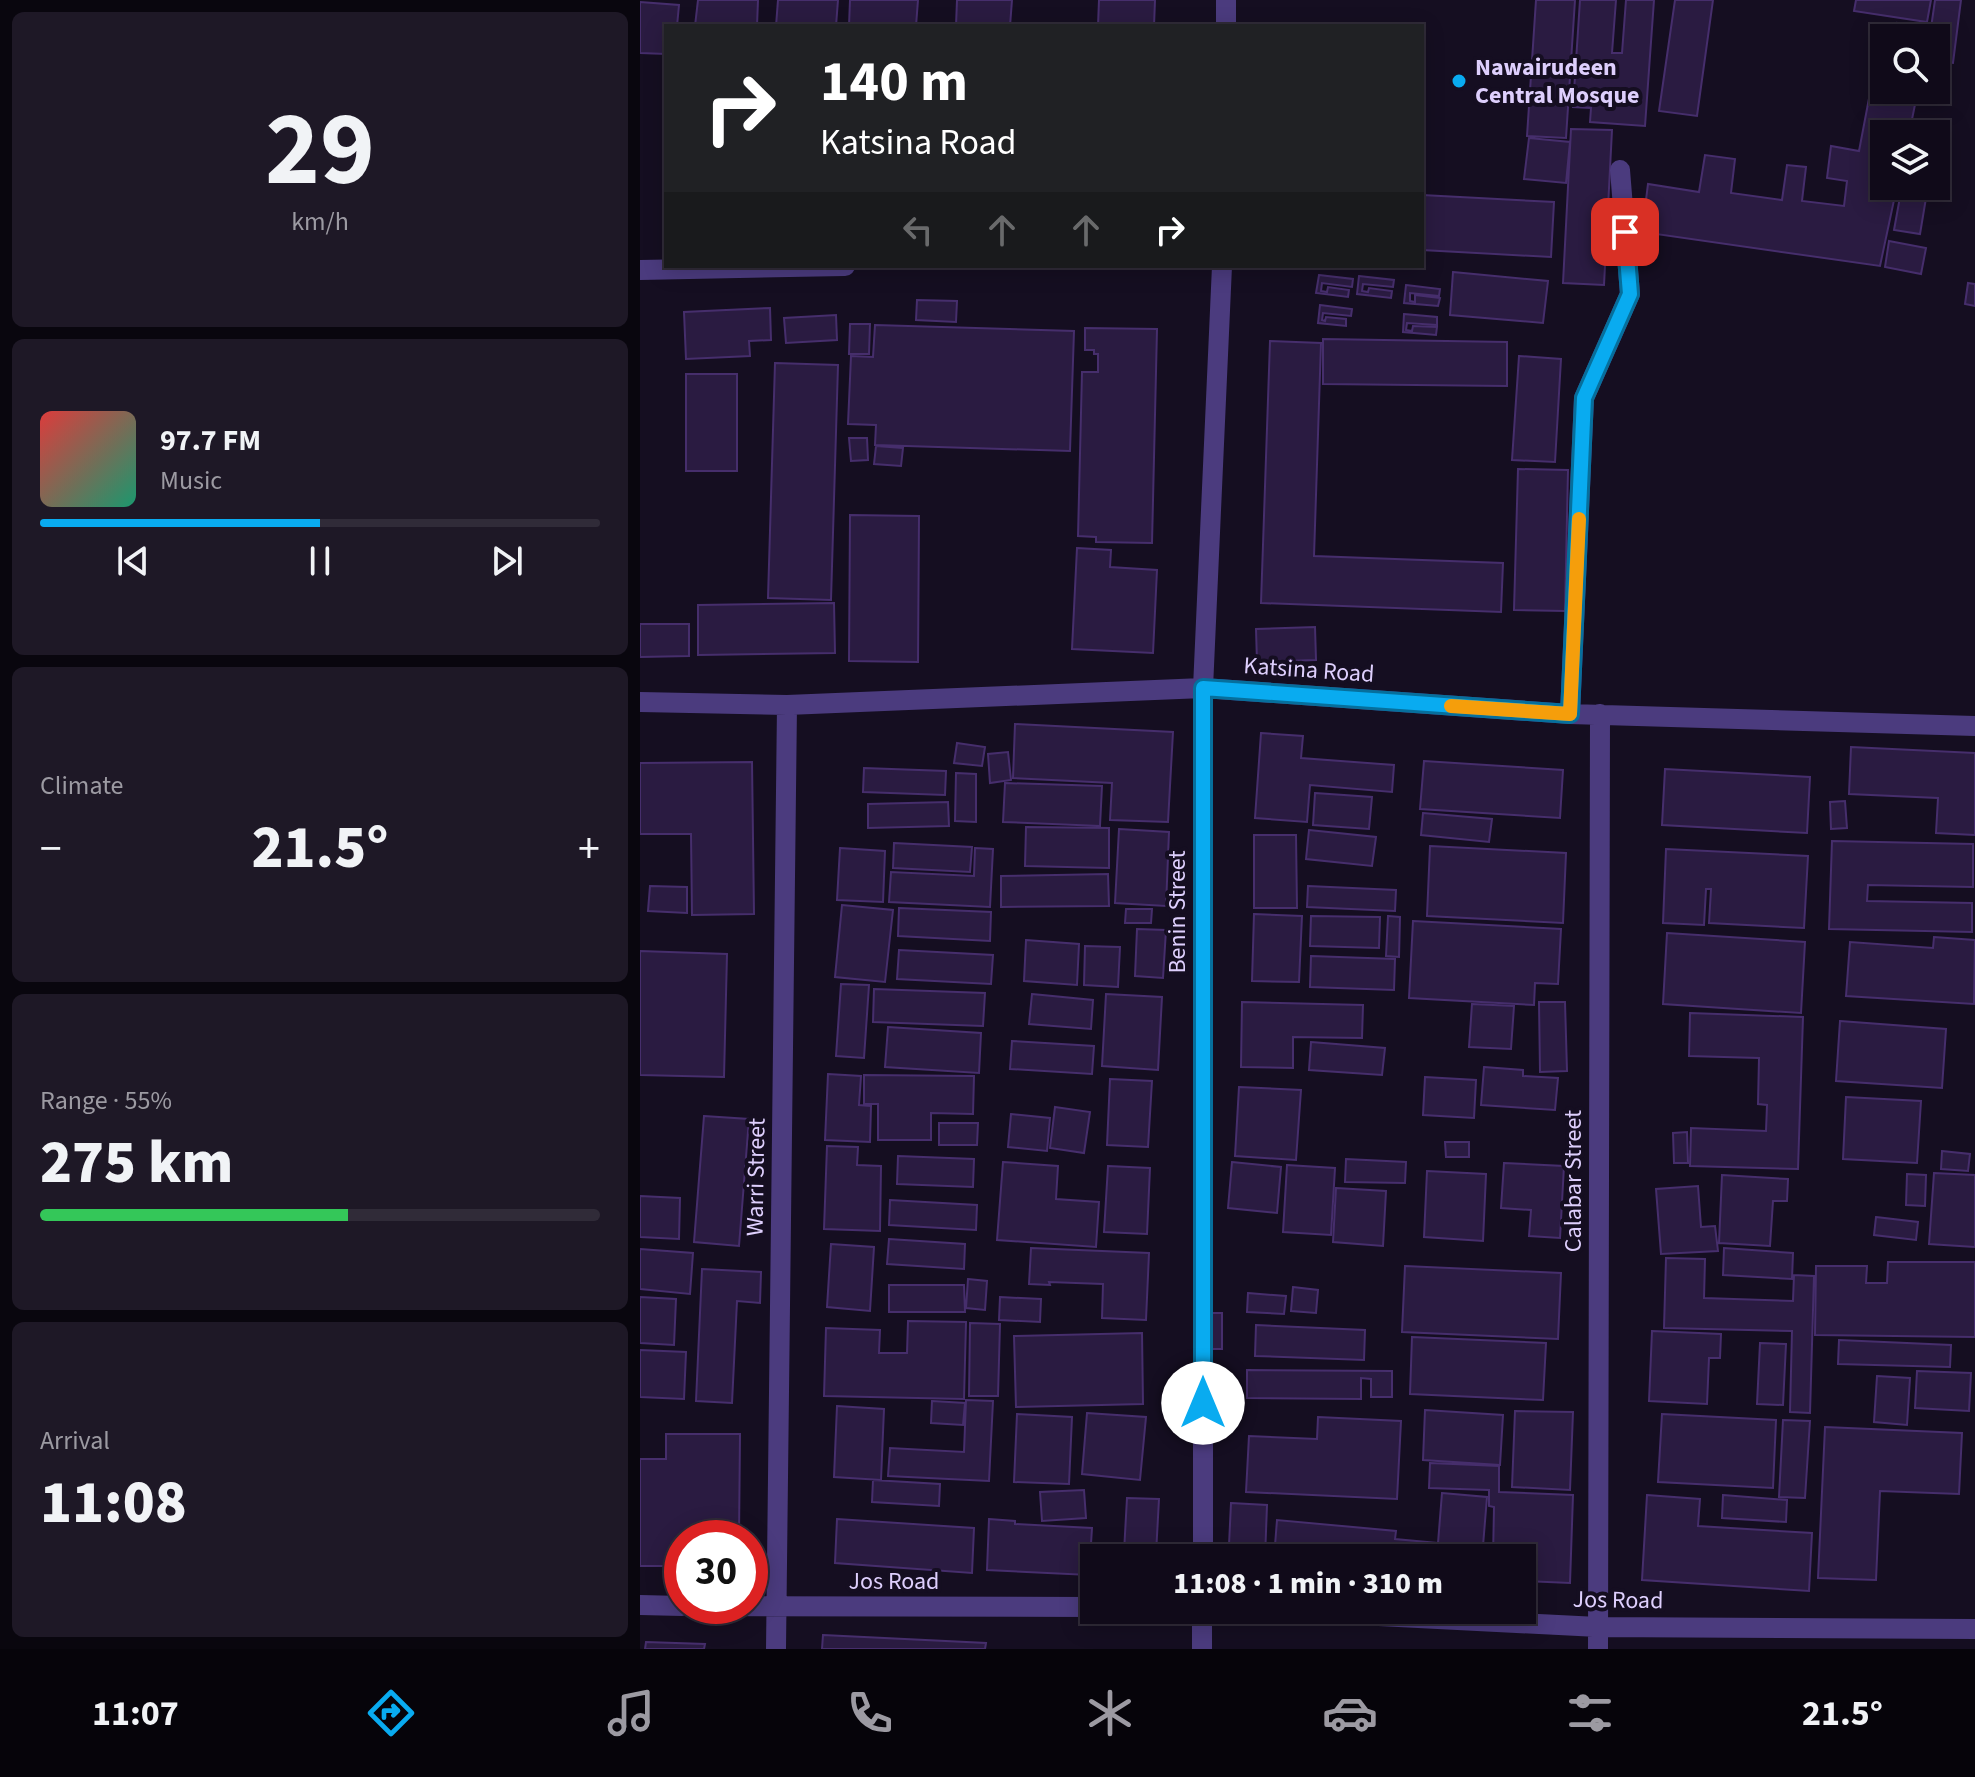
<!DOCTYPE html>
<html lang="en">
<head>
<meta charset="utf-8">
<style>
  body { margin:0; font-family:"Source Sans 3",sans-serif; background:#1e1826; color:#f1f3f6; height:100vh; display:flex; flex-direction:column; font-size:30px; white-space:nowrap }
  * { box-sizing:border-box; margin:0 }
  p { font-size:26px; color:#9c9aa2 }
  .icon { flex:none; width:44px; height:44px; fill:none; stroke:currentColor; stroke-width:2; stroke-linecap:round; stroke-linejoin:round }
  .map { position:relative; flex:1; overflow:hidden }
  .sheet { display:flex; flex-direction:column; gap:12px; padding:12px; background:#09060e; width:640px }
  .sheet>* { flex:none }
  .guide { position:absolute; left:24px; top:24px; width:760px; height:244px; border-radius:0px; box-shadow:0 4px 20px #0003,0 0 0 2px #302b38; background:#202124; color:#fff; overflow:hidden }
  .controls { position:absolute; left:1230px; top:24px; display:grid; gap:16px }
  .controls a { display:grid; place-items:center; width:80px; height:80px; border-radius:0px; background:#100a19; box-shadow:0 4px 20px #0003,0 0 0 2px #302b38; font-size:40px }
  .speed { position:absolute; left:24px; top:1520px; display:flex; gap:16px; font-size:40px; font-weight:700; text-align:center }
  .speed>* { display:grid; place-content:center; width:104px; height:104px; border-radius:50%; background:#100a19; box-shadow:0 4px 20px #0003,0 0 0 2px #302b38; line-height:1 }
  .speed .limit { border:12px solid #d22; background:#fff; color:#111 }
  .pin { position:absolute; display:grid; place-items:center; width:68px; height:68px; color:#fff; margin:-34px; border-radius:16px; box-shadow:0 4px 12px #0006 }
  .me { position:absolute; width:88px; margin:-44px; rotate:0deg; stroke-linejoin:round; filter:drop-shadow(0 0 6px #0008) }
  .turn { display:flex; align-items:center; gap:28px; height:168px; padding:0 24px; font-size:36px }
  .turn .icon { width:104px; height:104px; stroke-width:2.5 }
  .turn b { display:block; font-size:56px; line-height:68px }
  .lanes { display:flex; align-items:center; height:76px; padding:0 24px; background:#0003; justify-content:center; gap:40px; direction:ltr }
  .lanes .off { opacity:.35 }
  .big { font-size:60px; font-weight:800; line-height:1.1 }
  .sheet .tile { flex:1; display:flex; flex-direction:column; justify-content:center; gap:12px; min-width:0; padding:0 28px; border-radius:12px; background:#1e1826 }
  .sheet .dial { align-items:center; gap:0 }
  .dial b { font-size:104px; line-height:1 }
  .song { display:flex; align-items:center; gap:24px }
  .cover { width:96px; height:96px; border-radius:12px; background:linear-gradient(135deg,hsl(0 70% 55%),hsl(160 70% 35%)) }
  .played { height:8px; border-radius:4px; background:linear-gradient(90deg,#09abf0 50%,#302b38 50%) }
  .keys { display:flex; justify-content:space-around; direction:ltr }
  .heat { display:flex; justify-content:space-between; align-items:center; font-size:44px; direction:ltr }
  .charge { height:12px; border-radius:6px; background:linear-gradient(90deg,#34c759 55%,#302b38 0) }
  .trip { position:absolute; left:440px; top:1544px; width:456px; height:80px; border-radius:0px; background:#100a19; box-shadow:0 4px 20px #0003,0 0 0 2px #302b38; font-weight:800; line-height:80px; text-align:center }
  .tab-bar { display:flex; height:128px; justify-content:space-around; align-items:center; background:#06040a; color:#9c9aa2 }
  .tab-bar .icon { width:56px; height:56px }
  .tab-bar .selected { color:#09abf0 }
  .tab-bar b { font-size:36px; color:#f1f3f6 }
  main { display:flex; flex:1; min-height:0 }
  .map>svg:first-child { display:block }
  .building { fill:#2a1b41; stroke:#462e6c; stroke-width:2 }
  .lines { fill:none; stroke-linecap:round; stroke-linejoin:round }
  .minor { stroke:#4b3b7e; stroke-width:20 }
  .route-casing { stroke:#066f9c; stroke-width:20 }
  .route { stroke:#09abf0; stroke-width:14 }
  .slow { stroke:#f59e0b; stroke-width:14 }
  .poi-dot { fill:#09abf0; stroke:#150e21; stroke-width:3 }
  .labels { text-anchor:middle; dominant-baseline:central; stroke-width:8; stroke-linejoin:round; paint-order:stroke }
  .poi-label { font-size:24px; font-weight:bold; fill:#decffd; stroke:#150e21; text-anchor:start }
  .street-label { font-size:24px; fill:#decffd; stroke:#150e21 }
</style>
</head>
<body>
<main>
<section class="sheet">
<div class="tile dial"><b>29</b><p>km/h</p></div>
<div class="tile">
<div class="song"><i class="cover"></i><div><b>97.7 FM</b><p>Music</p></div></div>
<div class="played"></div>
<div class="keys"><svg class="icon" aria-label="previous" viewBox="0 0 24 24"><path d="M18 5L8 12l10 7zM5 5v14"/></svg><svg class="icon" aria-label="pause" viewBox="0 0 24 24"><path d="M8 5v14M16 5v14"/></svg><svg class="icon" aria-label="next" viewBox="0 0 24 24"><path d="M6 5l10 7-10 7zM19 5v14"/></svg></div>
</div>
<div class="tile"><p>Climate</p>
<div class="heat"><a>−</a><b class="big">21.5°</b><a>+</a></div>
</div>
<div class="tile"><p>Range · 55%</p><b class="big">275 km</b><div class="charge"></div></div>
<div class="tile"><p>Arrival</p><b class="big">11:08</b></div>
</section>
<div class="map">
<svg width="1335" height="1649" viewBox="0 0 1335 1649">
  <rect width="100%" height="100%" fill="#150e21"/>
  <path class="building" d="M58,0H118L117,26H55Z
    M138,0H198L196,26H136Z
    M210,0H278L276,26H209Z
    M317,0H372L370,26H316Z
    M459,0H515L514,26H458Z
    M896,0H935L926,138L887,136Z
    M940,0H976L972,53H982L986,0H1014L1005,126L950,122L951,108L933,107Z
    M1035,0H1073L1057,116L1019,111Z
    M1216,0H1291L1287,22L1214,11Z
    M1295,0H1321L1313,63L1296,61V38H1254L1257,23L1291,28Z
    M0,2L39,5L37,26H26V54L0,53Z
    M1234,72L1244,73V90H1278L1269,134H1244V186H1257L1240,266L1002,232L1008,184L1059,192L1065,155L1095,159L1091,193L1142,200L1147,165L1166,167L1162,201L1204,206L1207,181L1187,178L1191,146L1219,151Z
    M931,129L972,130L964,285L923,283Z
    M889,138L930,142L926,183L884,179Z
    M1262,186H1288L1280,234L1254,230Z
    M782,195L914,202L911,257L782,250Z
    M1249,241L1286,248L1281,274L1245,267Z
    M813,272L908,281L903,323L810,315Z
    M679,275L713,279L712,287L682,283L681,291L687,292L688,287L709,290L708,297L676,293Z
    M719,276L754,280L753,287L723,284L722,291L728,292L729,288L752,291L751,298L717,294Z
    M1328,283L1335,284V306L1325,304Z
    M766,285L800,289L799,296L770,293V301L775,302V295L800,298L798,306L764,303Z
    M277,300L317,301L316,322L276,320Z
    M680,305L712,309L711,316L683,313L682,320L685,321L686,317L706,319V326L678,323Z
    M130,308L131,340L109,341L110,356L46,359L44,312Z
    M764,314L797,317V325L767,323L766,330L772,331L773,326L797,327L796,335L763,332Z
    M196,315L197,340L146,343L144,318Z
    M210,324H230L229,354H209Z
    M235,325L434,331L430,451L235,445L236,425L208,424L211,356L233,357Z
    M445,328L517,329L512,543L456,542V537L438,536L442,372H458V354H454V350H445Z
    M683,339L867,342V386L683,384Z
    M630,341L681,343L674,556L863,563L861,612L621,603Z
    M879,356L921,359L915,462L872,460Z
    M135,363L198,365L191,600L128,598Z
    M46,374H97V471H46Z
    M209,438H227L228,460L211,461Z
    M236,446L263,448L261,466L234,464Z
    M878,469L928,470L925,611L874,610Z
    M210,515L279,516L278,662L209,661Z
    M437,548L471,550L470,567L517,570L513,653L432,649Z
    M194,603L195,653L58,655V605Z
    M0,624H49V656L0,657Z
    M675,627L676,660L617,662L616,629Z
    M375,724L533,732L528,822L470,820L472,783L373,778Z
    M621,733L663,736L661,758L754,765L752,792L670,785L667,822L615,818Z
    M317,743L345,747L342,766L314,763Z
    M1211,747L1335,753V835L1296,833L1298,798L1209,794Z
    M368,752L371,780L350,783L348,754Z
    M784,761L923,770L920,818L780,809Z
    M112,762L114,914L52,915L51,834H0V763Z
    M224,768L306,771L305,795L223,792Z
    M1025,769L1170,777L1167,833L1022,825Z
    M316,773L336,774V822L315,821Z
    M365,783L462,786L460,826L363,822Z
    M675,793L732,797L729,829L673,825Z
    M1205,801L1207,828L1191,829L1190,802Z
    M308,802L309,826L228,828V804Z
    M783,813L852,819L849,842L781,835Z
    M386,827L469,828V868L385,866Z
    M479,829L529,832L526,906L475,903Z
    M669,830L736,837L732,866L666,859Z
    M614,835H656L657,908H614Z
    M1192,841L1333,844V887L1228,885L1227,901L1332,903V932L1189,929Z
    M254,843L332,847L330,872L253,868Z
    M790,846L926,853L923,923L787,916Z
    M200,848L245,851L243,902L197,900Z
    M335,848L353,849L350,907L249,902L251,872L334,876Z
    M1026,849L1168,856L1164,928L1069,923L1071,889H1066L1064,925L1023,923Z
    M468,874L469,906L361,907V876Z
    M10,886L47,887V913L8,911Z
    M668,886L756,890L755,911L667,907Z
    M202,905L253,910L245,982L195,977Z
    M259,908L351,912L350,941L258,936Z
    M486,909H512L511,923H485Z
    M614,914L662,916L659,982L612,981Z
    M671,916L740,917L739,948L670,946Z
    M748,916L760,917L759,957L746,956Z
    M773,921L921,929L918,984L895,983L894,1005L769,998Z
    M497,929L526,930L523,978L495,976Z
    M1027,933L1165,942L1161,1013L1023,1004Z
    M1294,937L1335,940L1334,1004L1206,996L1210,942L1293,948Z
    M386,940L439,944L437,985L384,981Z
    M445,946L480,947L478,987L444,985Z
    M259,950L353,955L351,984L257,979Z
    M0,951L87,954L84,1077L0,1075Z
    M671,956L755,959L754,990L670,987Z
    M201,984L229,985L224,1058L196,1056Z
    M234,989L345,993L343,1026L233,1022Z
    M392,994L453,1000L451,1029L389,1024Z
    M466,994L522,997L518,1070L462,1066Z
    M602,1002L723,1005L722,1038L653,1037V1068L601,1067Z
    M899,1002H925L927,1071L900,1072Z
    M832,1004L874,1006L871,1049L829,1047Z
    M1050,1013L1163,1017L1158,1169L1050,1166L1051,1128L1126,1131L1127,1105L1118,1104L1119,1058L1049,1056Z
    M1200,1021L1306,1029L1302,1088L1196,1081Z
    M248,1027L341,1033L339,1073L245,1067Z
    M372,1041L454,1046L452,1074L370,1069Z
    M671,1042L745,1048L742,1075L669,1070Z
    M844,1067L883,1070V1076L918,1078L915,1110L841,1105Z
    M188,1074L221,1076L219,1105L231,1106L230,1142L185,1140Z
    M224,1075L334,1076L333,1114L291,1113V1140H238V1104H224Z
    M785,1077L836,1080L834,1118L783,1115Z
    M470,1079L512,1081L508,1147L467,1145Z
    M599,1087L661,1090L656,1160L595,1156Z
    M1206,1097L1281,1101L1277,1163L1203,1159Z
    M415,1107L450,1112L444,1153L410,1148Z
    M371,1114L410,1118L407,1151L368,1147Z
    M64,1116L109,1119L99,1246L54,1242Z
    M299,1123H338L337,1145H299Z
    M1047,1132L1048,1163H1034L1033,1133Z
    M805,1142H829V1157H806Z
    M187,1146L218,1147L217,1165L241,1166L240,1231L184,1229Z
    M1302,1151L1330,1154L1328,1171L1301,1169Z
    M258,1156L334,1159L333,1187L257,1184Z
    M706,1159L766,1162L765,1183L705,1182Z
    M363,1162L418,1166L416,1199L459,1202L456,1247L357,1240Z
    M592,1162L641,1167L637,1213L588,1208Z
    M864,1163L924,1166L920,1238L889,1236L891,1210L861,1208Z
    M647,1165L695,1168L691,1235L643,1232Z
    M468,1166L510,1168L507,1234L464,1232Z
    M787,1171L846,1174L843,1241L784,1237Z
    M1294,1173L1335,1175V1247L1289,1244Z
    M1267,1174L1286,1175L1285,1206L1266,1205Z
    M1082,1175L1148,1179L1147,1201H1133L1130,1246L1079,1243Z
    M1058,1186L1061,1227L1075,1226L1078,1251L1021,1254L1016,1189Z
    M696,1188L746,1191L743,1246L693,1242Z
    M0,1196L40,1198L39,1239L0,1237Z
    M250,1200L337,1205L336,1230L249,1225Z
    M1236,1217L1278,1222L1276,1240L1234,1235Z
    M249,1239L325,1244L324,1269L247,1264Z
    M191,1244L234,1247L230,1311L187,1307Z
    M391,1248L509,1253L506,1320L462,1318L463,1284L409,1282L410,1285L389,1284Z
    M1084,1248L1153,1253L1152,1279L1083,1275Z
    M0,1249L53,1253L50,1294L0,1289Z
    M1026,1258L1065,1259L1064,1298L1153,1301L1154,1275L1174,1276L1170,1413L1150,1412L1152,1331L1024,1328Z
    M1248,1262H1335V1337L1175,1335L1176,1266H1227L1226,1283H1247Z
    M765,1266L921,1273L918,1339L762,1332Z
    M62,1269L121,1272L120,1303L97,1301L92,1403L56,1401Z
    M328,1279L347,1281L345,1310L326,1308Z
    M249,1285H324L325,1312H249Z
    M653,1287L678,1290L676,1313L651,1311Z
    M608,1293L646,1296L644,1314L607,1312Z
    M0,1297L36,1299L34,1345L0,1343Z
    M360,1297L401,1299L400,1322L359,1320Z
    M569,1313H582V1349H569Z
    M268,1321L326,1322L324,1399L184,1396L186,1328L240,1330L239,1353H267Z
    M330,1323L360,1324L358,1396H329Z
    M616,1325L725,1330L724,1360L615,1356Z
    M1012,1331L1081,1334L1080,1358H1069L1067,1404L1009,1401Z
    M502,1333L503,1404L376,1407L374,1336Z
    M772,1337L906,1343L903,1400L770,1394Z
    M1199,1340L1311,1345L1310,1367L1198,1364Z
    M1120,1343L1146,1344L1143,1405L1117,1404Z
    M0,1350L46,1352L44,1399L0,1397Z
    M607,1370L752,1371V1397H731V1379L721,1378V1399L607,1398Z
    M1277,1371L1331,1373L1329,1411L1275,1408Z
    M1237,1376L1270,1378L1267,1425L1234,1422Z
    M326,1400L353,1401L349,1481L248,1476L250,1448L324,1452Z
    M292,1401L325,1403L323,1425L291,1423Z
    M197,1406L244,1409L241,1480L194,1477Z
    M785,1410L863,1415L860,1465L783,1460Z
    M875,1411L933,1412L930,1490L872,1487Z
    M447,1413L506,1417L500,1480L442,1474Z
    M377,1414L432,1417L429,1484L374,1482Z
    M1022,1414L1136,1420L1133,1488L1018,1482Z
    M678,1417L761,1421L757,1499L606,1492L609,1436L677,1439Z
    M1143,1420L1170,1421L1165,1498L1139,1497Z
    M1185,1427L1322,1433L1319,1494L1240,1491L1236,1580L1178,1578Z
    M26,1434H100L99,1538H42V1566H0V1459H26Z
    M790,1463L859,1466V1492L933,1495L930,1583L882,1581V1558H853L854,1507L849,1506V1490L789,1488Z
    M233,1480L300,1484L299,1506L232,1502Z
    M444,1490L446,1518L402,1521L400,1492Z
    M802,1493L847,1497L842,1558H634L637,1520L756,1531L755,1539L798,1543Z
    M1007,1495L1060,1499L1058,1526L1172,1533L1169,1591L1002,1580Z
    M1083,1495L1147,1500L1146,1522L1082,1518Z
    M487,1498L519,1499L516,1554L484,1552Z
    M591,1503L627,1505L625,1558H603V1545H589Z
    M197,1519L334,1528L332,1573L195,1563Z
    M349,1519L375,1521V1524L452,1528L449,1575L347,1570Z
    M183,1635L346,1643L345,1649H182Z
    M6,1642L65,1644L64,1649H5Z"/>
  <g class="lines">
    <path class="minor" d="M586,26V0
      M0,270L205,266
      M0,702L147,705L563,688L930,714L1335,726
      M930,714L944,398L990,294L980,170
      M563,1558V688L582,266
      M0,1605L42,1606
      M54,1606L454,1607
      M621,1610L958,1627L1335,1629
      M136,1649L147,705
      M562,1649V1610
      M958,1649L960,714"/>
  </g>
  <g class="lines">
    <g class="route-casing">
      <path id="route" d="M563,1403V688L930,714L944,398L990,294L985,232"/>
    </g>
    <use href="#route" class="route"/>
    <path class="slow" d="M811,706L930,714L939,519"/>
  </g>
  <circle class="poi-dot" cx="819" cy="81" r="8"/>
  <g class="labels">
    <g class="poi-label">
      <text x="835" y="67">Nawairudeen<tspan x="835" dy="28">Central Mosque</tspan></text>
    </g>
    <g class="street-label">
      <text transform="translate(669 670) rotate(4)">Katsina Road</text>
      <text transform="translate(537 912) rotate(-90)">Benin Street</text>
      <text transform="translate(116 1177) rotate(-89)">Warri Street</text>
      <text transform="translate(933 1181) rotate(-90)">Calabar Street</text>
      <text x="254" y="1581">Jos Road</text>
      <text transform="translate(978 1600) rotate(1)">Jos Road</text>
    </g>
  </g>
</svg>
<div class="controls">
<a><svg class="icon" aria-label="search" viewBox="0 0 24 24"><circle cx="10" cy="10" r="6"/><path d="M15 15l6 6"/></svg></a>
<a><svg class="icon" aria-label="layers" viewBox="0 0 24 24"><path d="M12 4l9 5-9 5-9-5zM3 14l9 5 9-5"/></svg></a>
</div>
<div class="speed"><div class="limit">30</div></div>
<div class="pin" style="left:985px;top:232px;background:#d93025"><svg class="icon" aria-label="arrive" viewBox="0 0 24 24"><path d="M6 21V4h12l-3 4 3 4H6"/></svg></div>
<svg class="me" style="left:563px;top:1403px" viewBox="-20 -20 40 40"><circle r="19" fill="#fff"/><path d="M0-13L10 11 0 6-10 11z" fill="#09abf0"/></svg>
<div class="trip">11:08 · 1 min · 310 m</div>
<div class="guide">
<div class="turn"><svg class="icon" aria-label="right" viewBox="0 0 24 24"><path d="M7 20v-9h11M14 6l5 5-5 5"/></svg><div><b>140 m</b>Katsina Road</div></div>
<div class="lanes"><svg class="icon off" aria-label="left" viewBox="0 0 24 24"><path d="M17 20v-9H6M10 6l-5 5 5 5"/></svg><svg class="icon off" aria-label="ahead" viewBox="0 0 24 24"><path d="M12 20V5M6 11l6-6 6 6"/></svg><svg class="icon off" aria-label="ahead" viewBox="0 0 24 24"><path d="M12 20V5M6 11l6-6 6 6"/></svg><svg class="icon" aria-label="right" viewBox="0 0 24 24"><path d="M7 20v-9h11M14 6l5 5-5 5"/></svg></div>
</div>
</div>
</main>
<nav class="tab-bar">
<b>11:07</b>
<svg class="icon selected" aria-label="directions" viewBox="0 0 24 24"><path d="M12 3l9 9-9 9-9-9zM9 14v-3h6M13 9l2 2-2 2"/></svg>
<svg class="icon" aria-label="music" viewBox="0 0 24 24"><path d="M9 18V5l10-2v13"/><circle cx="6" cy="18" r="3"/><circle cx="16" cy="16" r="3"/></svg>
<svg class="icon" aria-label="phone" viewBox="0 0 24 24"><path d="M5 4h4l2 5-3 2q2 4 5 5l2-3 5 2v4C11 20 4 13 5 4z"/></svg>
<svg class="icon" aria-label="climate" viewBox="0 0 24 24"><path d="M12 3v18M4 7l16 10M4 17L20 7"/></svg>
<svg class="icon" aria-label="car" viewBox="0 0 24 24"><path d="M5 17H2v-5l4-1 3-4h7l3 4 3 1v5h-3M9 17h6M6 11h13"/><circle cx="7" cy="17" r="2"/><circle cx="17" cy="17" r="2"/></svg>
<svg class="icon" aria-label="filters" viewBox="0 0 24 24"><path d="M4 7h16M4 17h16"/><circle cx="9" cy="7" r="2"/><circle cx="15" cy="17" r="2"/></svg>
<b>21.5°</b>
</nav>
</body>
</html>
